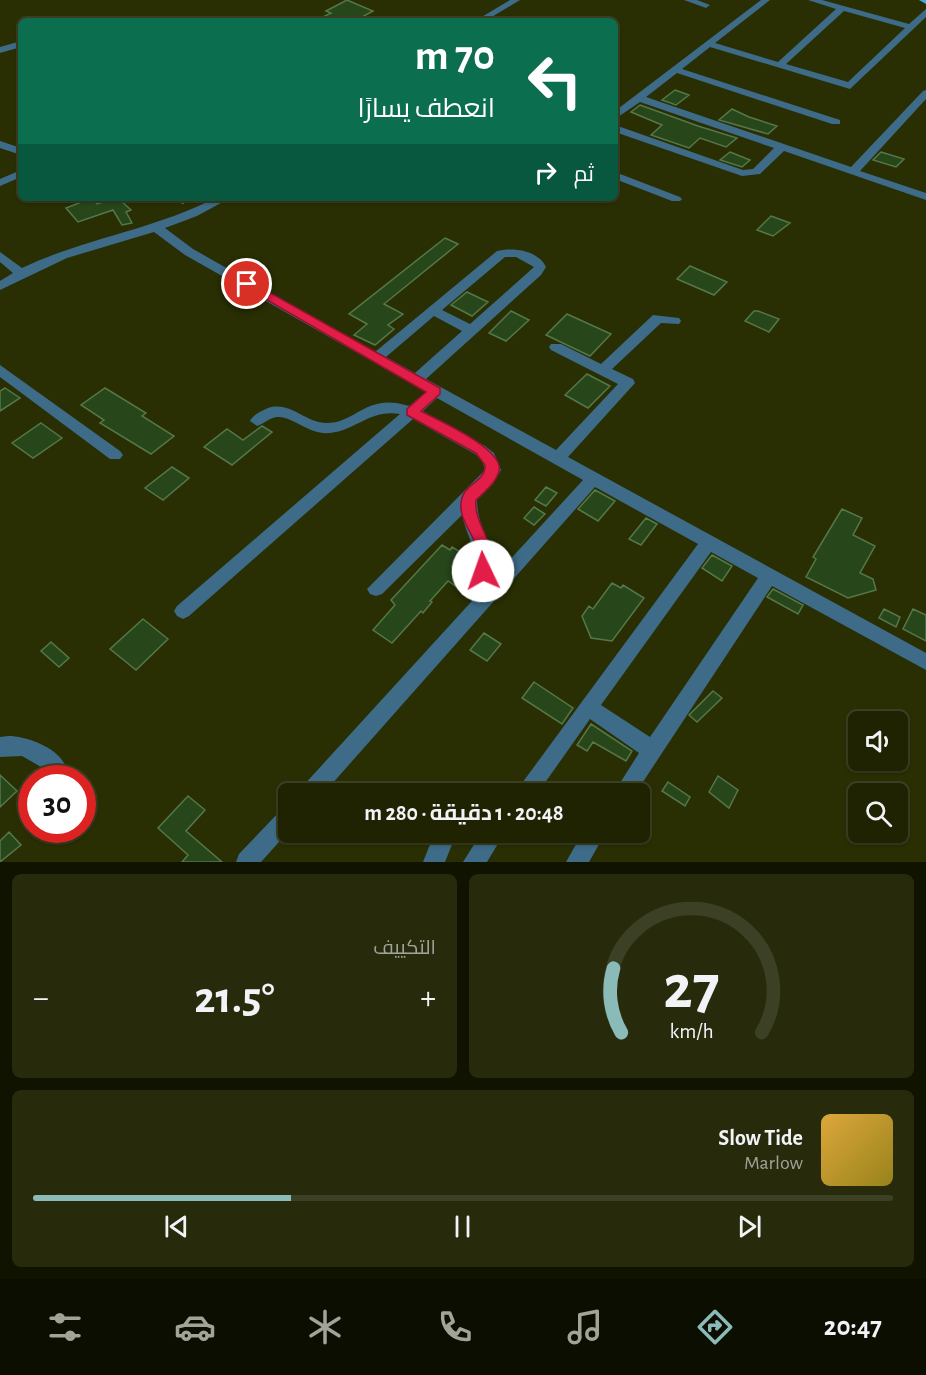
<!DOCTYPE html>
<html lang="ar">
<head>
<meta charset="utf-8">
<style>
  body { margin:0; font-family:"Alegreya Sans",Cairo,sans-serif; background:#272b0c; color:#f1f3f6; direction:rtl; height:100vh; display:flex; flex-direction:column; font-size:22px; white-space:nowrap }
  * { box-sizing:border-box; margin:0 }
  p { font-size:20px; color:#a1a499 }
  .icon { flex:none; width:33px; height:33px; fill:none; stroke:currentColor; stroke-width:2; stroke-linecap:round; stroke-linejoin:round }
  .map { position:relative; height:862px; overflow:hidden; direction:ltr }
  .details { display:flex; flex-direction:column; gap:12px; padding:12px; background:#111301; flex:1 }
  .details>* { flex:none }
  .top-card { position:absolute; left:18px; top:18px; width:600px; height:183px; border-radius:9px; box-shadow:0 2px 4px #0004,0 0 0 2px #3c4024; direction:rtl; background:#0b6e4f; color:#fff; overflow:hidden }
  .fabs { position:absolute; left:848px; top:711px; display:grid; gap:12px }
  .fabs a { display:grid; place-items:center; width:60px; height:60px; border-radius:9px; background:#1f2302; box-shadow:0 2px 4px #0004,0 0 0 2px #3c4024; font-size:30px }
  .speed { position:absolute; left:18px; top:765px; display:flex; gap:12px; font-size:30px; font-weight:700; text-align:center }
  .speed>* { display:grid; place-content:center; width:78px; height:78px; border-radius:50%; background:#1f2302; box-shadow:0 2px 4px #0004,0 0 0 2px #3c4024; line-height:1 }
  .speed .limit { border:9px solid #d22; background:#fff; color:#111 }
  .pin { position:absolute; display:grid; place-items:center; width:51px; height:51px; color:#fff; margin:-26px; border:3px solid #fff; border-radius:50%; box-shadow:0 2px 6px #0007 }
  .me { position:absolute; width:66px; margin:-33px; rotate:357deg; stroke-linejoin:round; filter:drop-shadow(0 0 4px #0008) }
  .turn { display:flex; align-items:center; gap:21px; height:126px; padding:0 24px; font-size:27px }
  .turn .icon { width:78px; height:78px; stroke-width:2.5 }
  .turn b { display:block; font-size:42px; line-height:51px }
  .then { display:flex; align-items:center; height:57px; padding:0 24px; background:#0003; gap:12px; font-size:22px }
  .big { font-size:45px; font-weight:700; line-height:1.1 }
  .details .widget { flex:1; display:flex; flex-direction:column; justify-content:center; gap:9px; min-width:0; padding:0 21px; border-radius:9px; background:#272b0c }
  .details .dial { align-items:center; gap:0 }
  .dial svg { height:156px; overflow:visible; fill:none; stroke:#3c4024; stroke-width:7; stroke-linecap:round; text-anchor:middle }
  .dial text { fill:#f1f3f6; stroke:none }
  .song { display:flex; align-items:center; gap:18px }
  .cover { width:72px; height:72px; border-radius:9px; background:linear-gradient(135deg,hsl(40 70% 55%),hsl(50 70% 35%)) }
  .played { height:6px; border-radius:3px; background:linear-gradient(90deg,#8bbbb9 30%,#3c4024 30%) }
  .keys { display:flex; justify-content:space-around; direction:ltr }
  .heat { display:flex; justify-content:space-between; align-items:center; font-size:33px; direction:ltr }
  .details .tiles { flex:1; display:grid; gap:12px; grid-template-columns:1fr 1fr }
  .widget:last-child { grid-column:span 2 }
  .trip { position:absolute; left:278px; top:783px; width:372px; height:60px; border-radius:9px; background:#1f2302; box-shadow:0 2px 4px #0004,0 0 0 2px #3c4024; font-weight:700; line-height:60px; text-align:center; direction:rtl }
  .tab-bar { display:flex; height:96px; justify-content:space-around; align-items:center; background:#0c0e01; color:#a1a499 }
  .tab-bar .icon { width:42px; height:42px }
  .tab-bar .selected { color:#8bbbb9 }
  .tab-bar b { font-size:27px; color:#f1f3f6 }
  .map>svg:first-child { display:block }
  .building { fill:#27471b; stroke:#557749; stroke-width:1.5 }
  .lines { fill:none; stroke-linecap:round; stroke-linejoin:round }
  .path { stroke:#787e58; stroke-width:1.5; stroke-dasharray:2 3; stroke-linecap:butt }
  .minor { fill:#3d6b88; fill-rule:evenodd }
  .major { fill:#3fa9e6; fill-rule:evenodd }
  .route { fill:#e11d48; stroke:#92132f; stroke-width:1.5 }
</style>
</head>
<body>
<div class="map">
<svg width="926" height="862" viewBox="0 0 926 862">
  <rect width="100%" height="100%" fill="#292f03"/>
  <path class="building" d="M347,0L373,11L355,21H315L331,13L326,11Z
    M675,90L689,95L676,105L662,100Z
    M640,105L698,126L737,138L726,147L700,138L689,148L651,135L662,125L631,112Z
    M732,109L749,117L777,126L768,134L719,120Z
    M730,152L750,160L742,167L720,160Z
    M881,152L904,159L896,167L873,160Z
    M92,198L97,204L118,198L131,210L126,212L132,223L122,225L113,210L78,222L66,208Z
    M771,216L790,223L773,236L757,230Z
    M445,238L458,244L384,304L403,314L388,325L394,329L375,345L354,335L367,324L349,314Z
    M690,266L727,282L714,295L677,279Z
    M467,292L488,302L472,316L451,305Z
    M511,311L529,320L506,341L489,333Z
    M754,311H758L779,319L769,332L745,321Z
    M567,314L611,334L590,356L546,335Z
    M587,374L610,386L588,408L565,395Z
    M5,388L20,398L0,411V391Z
    M105,388L146,413L142,416L174,436L151,454L100,423L104,420L81,405Z
    M41,423L62,438L33,458L12,443Z
    M262,426L272,432L232,465L204,447L227,429L243,440Z
    M172,467L189,478L163,500L145,488Z
    M546,487L557,493L546,506L535,500Z
    M595,490L615,501L598,521L578,509Z
    M534,507L545,514L534,525L524,518Z
    M842,509L862,518L853,535L875,546L860,573L873,579L876,590L848,598L806,577L816,559L813,557Z
    M646,518L657,524L641,545L629,539Z
    M442,545L450,550L452,547L464,554L463,556L471,565L470,572L457,587L448,581L430,601L432,602L423,613L421,611L392,643L373,630L395,605L391,600Z
    M712,555L732,566L722,581L702,568Z
    M612,583L621,588L623,585L644,598L612,641L591,638L582,616L589,606L593,609Z
    M773,589L803,605L798,614L767,597Z
    M884,609L900,617L896,627L879,618Z
    M913,609L926,615V641L903,629Z
    M143,619L168,639L136,670L110,649Z
    M484,633L501,644L487,661L470,650Z
    M51,642L69,658L59,667L41,651Z
    M534,682L573,708L562,724L522,698Z
    M713,691L722,698L697,722L689,715Z
    M591,724L632,751L626,761L593,742L587,751L577,745Z
    M0,775L17,791L0,807Z
    M718,776L738,790L729,808L709,792Z
    M668,782L690,797L685,806L662,791Z
    M188,796L205,810L186,831L222,862H182L188,855L158,828Z
    M9,832L21,845L0,862V841Z"/>
  <g class="lines">
    <path class="path" d="M173,198L186,205"/>
    <path class="minor" d="M510,0H520L485,21H475Z
      M684,0H697L710,5L706,8Z
      M761,0H770L715,43L778,62L836,9L808,0H822L909,24L926,9V17L850,89L710,47L682,69L840,120V124H832L677,73L646,97L851,167L923,91L926,90V99L860,171L926,193V200L784,151L760,174L742,176L615,132V125L743,170L753,169L774,148L640,102L615,119V111ZM844,11L905,28L848,82L786,64Z
      M21,41V47L0,53V47Z
      M0,141L21,148V155L0,148Z
      M21,170V177L0,186V179Z
      M615,172L680,197L682,199L680,201H672L615,179Z
      M215,198H230L197,216L165,228L193,249L375,352L497,251C513,247 538,250 546,267L541,275L426,379L556,450L618,384L551,350L549,347L551,344H561L601,364L653,315L679,318L681,321L679,324L661,323L612,369L633,379L635,383L568,457L926,653V670L772,586L635,794H613L639,753L590,719L537,794H514L698,544L595,487L323,794H299L302,787L482,590L476,592L470,590L467,585C483,553 469,545 462,515L382,594L376,596L370,594L367,589L485,470L482,460L475,454L413,419L189,616L183,619L177,616L174,611L177,606L400,414C370,409 357,430 330,433C309,435 292,416 278,417C270,417 264,424 257,426L250,421C254,414 261,411 268,408C291,401 304,422 325,423C357,424 365,392 409,406L426,392L185,255L154,232L67,258L0,290V281L13,273L0,262V252L22,268C85,238 153,230 215,198ZM505,257H516L534,267L470,324L442,310ZM434,316L462,331L415,373L386,357ZM437,398L583,480L483,589C505,543 478,541 477,500L493,484L501,470L494,453L485,446L423,411ZM711,552L758,578L650,737L601,705Z
      M0,365L120,451L123,455L120,459H110L0,377Z
      M8,736C26,736 57,747 65,765L62,772L55,775L22,756L0,757V737Z
      M288,807V832L261,862H236L239,854L281,810Z
      M431,832H452L453,842L445,862H423L431,842Z
      M482,832H505L487,862H463Z
      M583,832H606L589,862H566Z"/>
    <path class="major" d="M919,0H926V4Z"/>
  </g>
  <path class="route" d="M247,280L440,388V394L421,411C437,420 505,449 499,471C496,483 484,492 476,500C473,526 502,548 489,575H478C474,567 479,561 478,552C475,534 456,518 462,498C465,484 486,481 485,465L476,453L407,415V409L426,392L243,286L241,284Z"/>
</svg>
<div class="fabs">
<a><svg class="icon" aria-label="sound" viewBox="0 0 24 24"><path d="M4 9h4l5-4v14l-5-4H4zM17 9q2 3 0 6"/></svg></a>
<a><svg class="icon" aria-label="search" viewBox="0 0 24 24"><circle cx="10" cy="10" r="6"/><path d="M15 15l6 6"/></svg></a>
</div>
<div class="speed"><div class="limit">30</div></div>
<div class="pin" style="left:247px;top:284px;background:#d93025"><svg class="icon" aria-label="arrive" viewBox="0 0 24 24"><path d="M6 21V4h12l-3 4 3 4H6"/></svg></div>
<svg class="me" style="left:483px;top:571px" viewBox="-20 -20 40 40"><circle r="19" fill="#fff"/><path d="M0-13L10 11 0 6-10 11z" fill="#e11d48"/></svg>
<div class="trip">20:48 · 1 دقيقة · 280 m</div>
<div class="top-card">
<div class="turn"><svg class="icon" aria-label="left" viewBox="0 0 24 24"><path d="M17 20v-9H6M10 6l-5 5 5 5"/></svg><div><b>70 m</b>انعطف يسارًا</div></div>
<div class="then">ثم<svg class="icon" aria-label="right" viewBox="0 0 24 24"><path d="M7 20v-9h11M14 6l5 5-5 5"/></svg></div>
</div>
</div>
<section class="details">
<div class="tiles">
<div class="widget dial"><svg viewBox="0 0 100 80">
<path d="M14 69A42 42 0 1 1 86 69"/>
<path d="M14 69A42 42 0 0 1 10 36" stroke="#8bbbb9"/>
<text x="50" y="56" font-size="32" font-weight="700">27</text>
<text x="50" y="72" font-size="11">km/h</text>
</svg></div>
<div class="widget"><p>التكييف</p>
<div class="heat"><a>−</a><b class="big">21.5°</b><a>+</a></div>
</div>
<div class="widget">
<div class="song"><i class="cover"></i><div><b>Slow Tide</b><p>Marlow</p></div></div>
<div class="played"></div>
<div class="keys"><svg class="icon" aria-label="previous" viewBox="0 0 24 24"><path d="M18 5L8 12l10 7zM5 5v14"/></svg><svg class="icon" aria-label="pause" viewBox="0 0 24 24"><path d="M8 5v14M16 5v14"/></svg><svg class="icon" aria-label="next" viewBox="0 0 24 24"><path d="M6 5l10 7-10 7zM19 5v14"/></svg></div>
</div>
</div>
</section>
<nav class="tab-bar">
<b>20:47</b>
<svg class="icon selected" aria-label="directions" viewBox="0 0 24 24"><path d="M12 3l9 9-9 9-9-9zM9 14v-3h6M13 9l2 2-2 2"/></svg>
<svg class="icon" aria-label="music" viewBox="0 0 24 24"><path d="M9 18V5l10-2v13"/><circle cx="6" cy="18" r="3"/><circle cx="16" cy="16" r="3"/></svg>
<svg class="icon" aria-label="phone" viewBox="0 0 24 24"><path d="M5 4h4l2 5-3 2q2 4 5 5l2-3 5 2v4C11 20 4 13 5 4z"/></svg>
<svg class="icon" aria-label="climate" viewBox="0 0 24 24"><path d="M12 3v18M4 7l16 10M4 17L20 7"/></svg>
<svg class="icon" aria-label="car" viewBox="0 0 24 24"><path d="M5 17H2v-5l4-1 3-4h7l3 4 3 1v5h-3M9 17h6M6 11h13"/><circle cx="7" cy="17" r="2"/><circle cx="17" cy="17" r="2"/></svg>
<svg class="icon" aria-label="filters" viewBox="0 0 24 24"><path d="M4 7h16M4 17h16"/><circle cx="9" cy="7" r="2"/><circle cx="15" cy="17" r="2"/></svg>
</nav>
</body>
</html>
